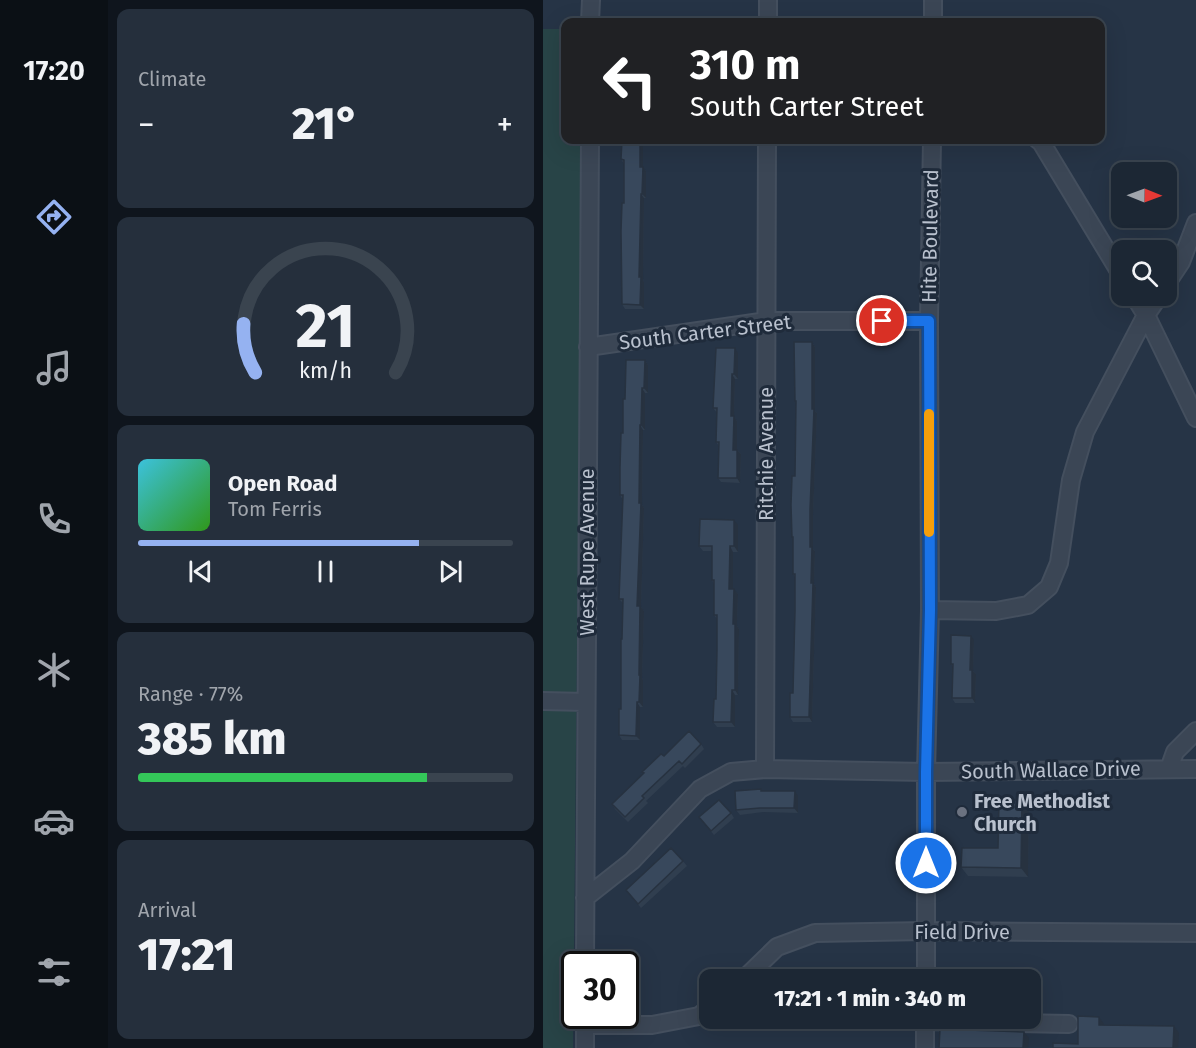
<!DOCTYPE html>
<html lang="en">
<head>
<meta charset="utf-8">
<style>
  body { margin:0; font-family:"Fira Sans",sans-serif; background:#252f3c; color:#f1f3f6; height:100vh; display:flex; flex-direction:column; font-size:22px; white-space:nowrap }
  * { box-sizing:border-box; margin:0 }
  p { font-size:20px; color:#a0a5ac }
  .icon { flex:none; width:33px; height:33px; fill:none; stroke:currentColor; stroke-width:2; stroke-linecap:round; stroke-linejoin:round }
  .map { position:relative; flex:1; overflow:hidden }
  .details { display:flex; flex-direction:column; gap:9px; padding:9px; background:#0f151d; width:435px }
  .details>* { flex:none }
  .hud { position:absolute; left:18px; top:18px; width:544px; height:126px; border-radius:12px; box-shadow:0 6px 24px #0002,0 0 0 2px #3a444f; background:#202124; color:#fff; overflow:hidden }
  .needle { width:39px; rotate:91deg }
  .tools { position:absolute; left:568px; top:162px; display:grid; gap:12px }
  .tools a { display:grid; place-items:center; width:66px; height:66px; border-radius:12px; background:#1c2734; box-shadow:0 6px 24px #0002,0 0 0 2px #3a444f; font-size:30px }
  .speed { position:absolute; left:18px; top:951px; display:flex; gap:12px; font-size:30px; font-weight:700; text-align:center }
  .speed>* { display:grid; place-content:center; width:78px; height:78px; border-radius:50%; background:#1c2734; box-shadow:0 6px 24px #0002,0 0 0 2px #3a444f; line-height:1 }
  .speed .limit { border:3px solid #111; border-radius:9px; background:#fff; color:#111 }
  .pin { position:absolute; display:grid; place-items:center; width:51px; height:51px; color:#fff; margin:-26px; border:3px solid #fff; border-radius:50%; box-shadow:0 2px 6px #0007 }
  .me { position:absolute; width:66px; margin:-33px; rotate:0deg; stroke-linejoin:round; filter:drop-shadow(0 0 4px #0008) }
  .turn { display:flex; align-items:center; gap:21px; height:126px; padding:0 30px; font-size:27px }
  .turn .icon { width:78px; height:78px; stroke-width:2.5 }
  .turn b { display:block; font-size:42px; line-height:51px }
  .big { font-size:45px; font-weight:800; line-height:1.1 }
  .details .tile { flex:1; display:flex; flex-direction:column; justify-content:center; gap:9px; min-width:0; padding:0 21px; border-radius:12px; background:#252f3c }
  .details .dial { align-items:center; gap:0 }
  .dial svg { height:156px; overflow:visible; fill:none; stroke:#3a444f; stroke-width:7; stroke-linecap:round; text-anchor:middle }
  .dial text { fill:#f1f3f6; stroke:none }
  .song { display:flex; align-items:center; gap:18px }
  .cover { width:72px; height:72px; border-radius:9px; background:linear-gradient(135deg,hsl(190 70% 55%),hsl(110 70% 35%)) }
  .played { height:6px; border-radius:3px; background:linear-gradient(90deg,#95b2f1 75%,#3a444f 75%) }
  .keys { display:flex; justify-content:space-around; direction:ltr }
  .heat { display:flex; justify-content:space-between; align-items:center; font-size:33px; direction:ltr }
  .charge { height:9px; border-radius:4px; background:linear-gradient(90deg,#34c759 77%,#3a444f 0) }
  .trip { position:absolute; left:156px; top:969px; width:342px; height:60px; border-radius:12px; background:#1c2734; box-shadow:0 6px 24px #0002,0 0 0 2px #3a444f; font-weight:800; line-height:60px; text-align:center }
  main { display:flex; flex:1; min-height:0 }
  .menu { display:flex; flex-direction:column; width:108px; justify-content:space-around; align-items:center; background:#0b1015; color:#a0a5ac }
  .menu .icon { width:42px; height:42px }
  .menu .on { color:#95b2f1 }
  .menu b { font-size:27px; color:#f1f3f6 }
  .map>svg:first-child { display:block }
  .green { fill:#284447 }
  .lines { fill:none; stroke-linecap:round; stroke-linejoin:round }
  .minor-casing { stroke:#444f5e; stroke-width:20 }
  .minor { stroke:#3b4655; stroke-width:16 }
  .wall { fill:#303e4f }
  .shaded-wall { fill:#273240 }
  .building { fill:#38485c; stroke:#273240; stroke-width:1.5 }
  .route-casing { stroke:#114b97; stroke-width:15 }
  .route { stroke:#1a73e8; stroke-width:10 }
  .slow { stroke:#f59e0b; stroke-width:10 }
  .worship-dot { fill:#6b7280; stroke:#1f2b3b; stroke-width:2 }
  .labels { text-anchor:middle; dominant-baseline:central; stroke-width:6; stroke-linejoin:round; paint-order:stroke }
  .street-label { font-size:20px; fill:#b9c1ce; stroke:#1f2b3b }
  .poi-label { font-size:20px; font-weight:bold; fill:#b9c1ce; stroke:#1f2b3b; text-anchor:start }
</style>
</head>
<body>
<main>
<nav class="menu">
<b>17:20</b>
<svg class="icon on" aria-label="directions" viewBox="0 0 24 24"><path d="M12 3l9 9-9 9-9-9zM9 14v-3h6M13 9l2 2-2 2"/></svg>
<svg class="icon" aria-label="music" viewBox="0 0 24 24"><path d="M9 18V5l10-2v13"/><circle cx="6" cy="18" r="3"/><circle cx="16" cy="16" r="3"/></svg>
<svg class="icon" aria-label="phone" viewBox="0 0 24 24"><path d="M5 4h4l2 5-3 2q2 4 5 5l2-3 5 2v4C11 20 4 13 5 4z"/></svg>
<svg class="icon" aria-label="climate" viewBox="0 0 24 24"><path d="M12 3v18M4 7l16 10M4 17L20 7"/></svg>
<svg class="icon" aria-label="car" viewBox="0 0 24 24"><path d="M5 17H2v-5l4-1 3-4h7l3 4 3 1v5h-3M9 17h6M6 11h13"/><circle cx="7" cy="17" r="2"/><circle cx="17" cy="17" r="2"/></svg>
<svg class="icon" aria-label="filters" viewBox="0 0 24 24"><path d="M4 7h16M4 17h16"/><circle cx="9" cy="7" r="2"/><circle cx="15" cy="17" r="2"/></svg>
</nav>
<section class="details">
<div class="tile"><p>Climate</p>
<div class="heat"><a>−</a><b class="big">21°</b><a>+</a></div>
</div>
<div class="tile dial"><svg viewBox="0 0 100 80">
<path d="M14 69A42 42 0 1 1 86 69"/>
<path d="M14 69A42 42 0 0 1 8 44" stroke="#95b2f1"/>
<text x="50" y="56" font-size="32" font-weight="700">21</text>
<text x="50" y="72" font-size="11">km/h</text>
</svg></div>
<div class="tile">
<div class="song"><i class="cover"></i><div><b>Open Road</b><p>Tom Ferris</p></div></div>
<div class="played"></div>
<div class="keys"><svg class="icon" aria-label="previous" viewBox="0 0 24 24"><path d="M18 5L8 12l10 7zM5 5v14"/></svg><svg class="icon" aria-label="pause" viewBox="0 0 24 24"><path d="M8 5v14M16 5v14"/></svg><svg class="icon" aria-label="next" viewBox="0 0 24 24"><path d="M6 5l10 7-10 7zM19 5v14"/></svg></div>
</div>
<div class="tile"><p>Range · 77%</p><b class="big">385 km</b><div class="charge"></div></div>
<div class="tile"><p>Arrival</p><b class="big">17:21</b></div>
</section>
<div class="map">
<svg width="653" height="1048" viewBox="0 0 653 1048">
  <rect width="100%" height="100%" fill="#263446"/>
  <path class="green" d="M0,29H22V140H39L30,1048H0Z"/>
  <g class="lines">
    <g class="minor-casing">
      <path id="minor" d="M47,22L48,0
        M225,22V0
        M390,22V0
        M495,140L498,142L579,276
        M624,283L638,262L653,223
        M591,296L603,315L653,418
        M45,347L223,321H386
        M387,610L453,611L485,605L506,587L516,563L528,480L542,432L603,315L616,296
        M0,701L43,702
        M222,769L224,140
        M626,769L632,752L653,731
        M42,898L89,861L157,789L188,772L222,769L383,772L653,769
        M42,964L47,140
        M200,980L234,947L272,933L383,931L653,933
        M383,980V772L387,610L386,321L389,140
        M382,1021L526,1024
        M42,1025H109L156,1016L166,1008
        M42,1048V1016
        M382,1048V1018"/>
    </g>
    <use href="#minor" class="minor"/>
  </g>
  <path class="wall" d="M79,140L103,171V198H101L100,280L101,282V309H82L79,304L81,164L78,159Z
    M269,342L272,347V411L274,413L270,515V549L272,551L271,584L273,587L269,722H250L247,717L250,693L252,577L250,574V539L249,537L252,476L253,403L252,401Z
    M195,353V379H192L191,417L194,421V450L198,454L197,483L178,482L175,478L176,446L173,442L174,413L170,408Z
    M102,360L105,365V393H102V430H100L99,505L101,508L98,607L101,611L99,678L100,680V707H97V740H79L76,735L78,709L80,603L76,599L80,500L77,495L80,433L82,399Z
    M195,525V552H190V589L195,594L194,626L196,629L195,695H192V727H174L170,722L173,699L174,650V619L171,615V584L169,580V551H160L156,546Z
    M431,640L430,671L433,674L432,703H412L409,698L410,667L408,664Z
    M158,744L161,749L142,768L140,766L103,801L105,803L85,822L72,809L69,804L121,756Z
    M218,789L219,791L255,796V813L220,812L197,815L193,810Z
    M479,800L486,809L485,877L425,876L418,867L455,848Z
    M188,813L191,818L171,835L156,817Z
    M140,861L144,866L98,908L83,890Z"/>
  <path class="shaded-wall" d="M97,140H100V167L103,171V198L99,194L97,167Z
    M98,194L101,198L100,280L101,282V309L97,305L96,277Z
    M269,342L272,347V411L274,413L270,515V549L272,551L271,584L273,587L269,722L266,717L268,583L267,547L269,409Z
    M192,348L195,353V379L191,374Z
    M102,360L105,365V393L101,388Z
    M189,374L192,379L191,417L194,421V454L190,450L188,416Z
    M99,388L102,393V430L98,425Z
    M97,425L100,430L99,505L101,508L98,607L101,611L99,678L100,680V707L96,702L94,606Z
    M194,450L198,454L197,483L194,478Z
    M191,520L195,525V552L191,546Z
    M187,546L190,552V594L186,589Z
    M191,589L195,594L194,626L196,629L195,695L192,690L190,624Z
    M428,636L431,640L430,671L433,674L432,703L429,698L427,670Z
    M189,690L192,695V727L188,722Z
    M94,702L97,707V740L93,736Z
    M252,791L255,796V813L251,808Z
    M479,800L486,809L485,877L478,868Z
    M556,1017L561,1024V1032L556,1025Z
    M631,1026L636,1033L635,1048H630Z
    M481,1032L486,1038L485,1048H480Z"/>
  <path class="building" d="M79,140H97V167H100L99,194H98L96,277H98L97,305L79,304L78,231L79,203H81V160L78,159Z
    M251,342H269V409H271L267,510V547H269L268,583H270L266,717H247V693H250L252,610V574H250V537H249L248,505L249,476H252L253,401H252Z
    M173,348H192L191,374H189L188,416H191L190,450H194V478H175L176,442H173L174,408H170Z
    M83,360H102L101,388H99L98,425H97L96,503H98L94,606H97L96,675H97L96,702H94L93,736L76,735V709H78V639H79L80,599H76L80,495H77V467L78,433H80V399H82Z
    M157,519L191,520V546H187L186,589H191L190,624H192V690H189L188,722H170L171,699H173L174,650V615H171V580H169V546H156Z
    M408,635L428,636L427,670H429V698H409L410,664H408Z
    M146,731L158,744L139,764L136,761L99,796L101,798L82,817L69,804L101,773L99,772L118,754L121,756Z
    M218,789V791H252L251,808H217L193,810L192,791Z
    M176,800L188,813L168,831L156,817Z
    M456,800H479L478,868L418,867L419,848H455Z
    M128,848L140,861L95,904L83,890Z
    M535,1016L556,1017V1025L631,1026L630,1048H510V1043L535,1044Z
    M397,1029L481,1032L480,1048H396Z"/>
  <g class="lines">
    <g class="route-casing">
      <path id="route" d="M339,321H386L387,610L383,772V863"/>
    </g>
    <use href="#route" class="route"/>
    <path class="slow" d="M386,414V532"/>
  </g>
  <circle class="worship-dot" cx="419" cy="812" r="6"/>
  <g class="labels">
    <g class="street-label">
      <text transform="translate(387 236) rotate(-89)">Hite Boulevard</text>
      <text transform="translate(162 332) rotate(-7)">South Carter Street</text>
      <text transform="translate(223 454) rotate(-90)">Ritchie Avenue</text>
      <text transform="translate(44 552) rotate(-90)">West Rupe Avenue</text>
      <text transform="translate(508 770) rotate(-1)">South Wallace Drive</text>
      <text x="419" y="932">Field Drive</text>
    </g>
    <g class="poi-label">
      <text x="431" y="801">Free Methodist<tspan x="431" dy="23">Church</tspan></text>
    </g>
  </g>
</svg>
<div class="tools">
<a><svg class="needle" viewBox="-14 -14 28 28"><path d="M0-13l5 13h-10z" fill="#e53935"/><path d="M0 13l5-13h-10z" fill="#a0a5ac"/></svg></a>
<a><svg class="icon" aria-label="search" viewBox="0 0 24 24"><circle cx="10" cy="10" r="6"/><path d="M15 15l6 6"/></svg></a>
</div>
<div class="speed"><div class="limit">30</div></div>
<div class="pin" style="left:339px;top:321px;background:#d93025"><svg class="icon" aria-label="arrive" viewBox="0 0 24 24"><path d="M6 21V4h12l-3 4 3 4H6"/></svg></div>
<svg class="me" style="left:383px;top:863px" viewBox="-20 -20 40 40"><circle r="17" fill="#1a73e8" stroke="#fff" stroke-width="3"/><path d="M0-11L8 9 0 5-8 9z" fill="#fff"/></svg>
<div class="trip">17:21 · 1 min · 340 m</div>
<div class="hud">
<div class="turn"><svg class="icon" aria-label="left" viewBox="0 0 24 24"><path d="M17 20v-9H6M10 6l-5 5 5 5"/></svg><div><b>310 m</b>South Carter Street</div></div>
</div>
</div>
</main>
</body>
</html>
